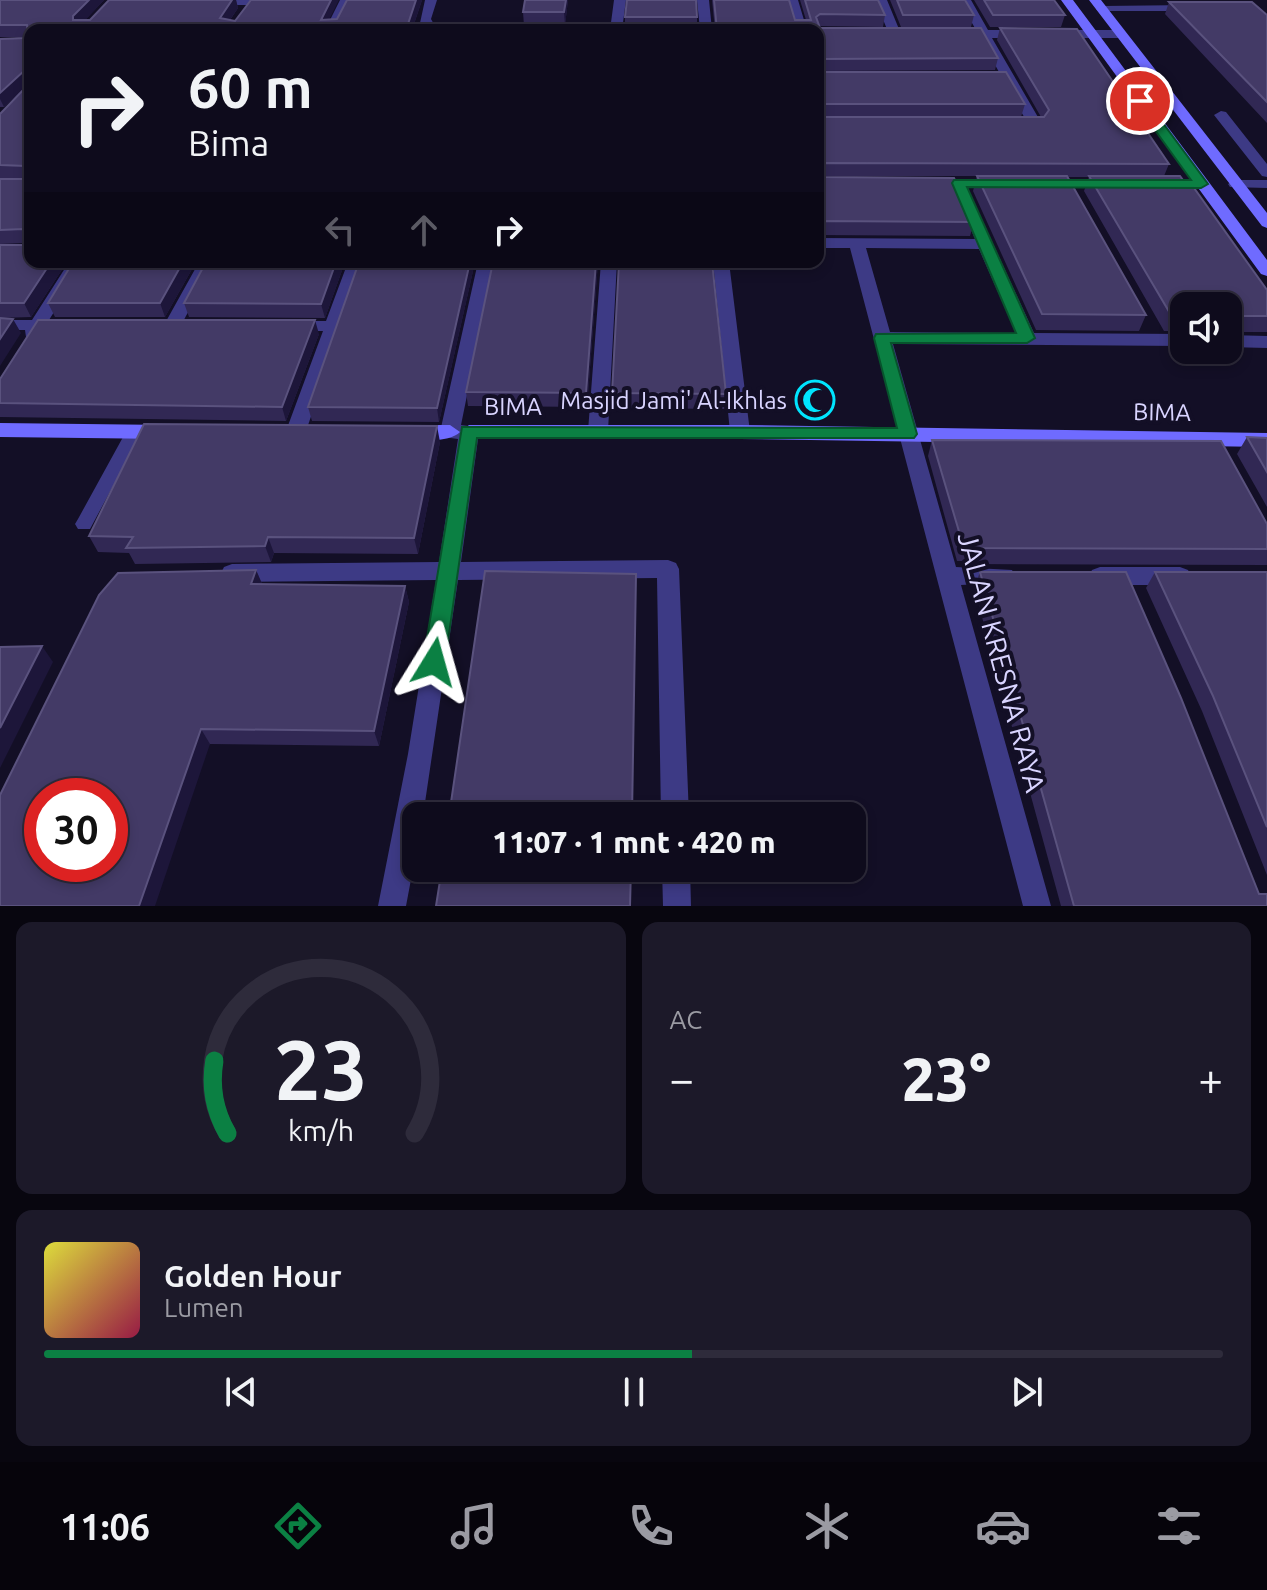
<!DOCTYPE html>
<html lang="id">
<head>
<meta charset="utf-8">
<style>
  body { margin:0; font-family:Ubuntu,sans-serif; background:#1c1929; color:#f1f3f6; height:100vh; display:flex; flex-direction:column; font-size:30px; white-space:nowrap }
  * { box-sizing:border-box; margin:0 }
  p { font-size:26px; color:#9b9ba3 }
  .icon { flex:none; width:44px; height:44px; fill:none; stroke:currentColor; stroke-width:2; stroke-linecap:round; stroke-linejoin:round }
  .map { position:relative; height:906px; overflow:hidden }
  .side { display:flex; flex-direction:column; gap:16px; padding:16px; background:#08060f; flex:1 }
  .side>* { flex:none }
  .hud { position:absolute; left:24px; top:24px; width:800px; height:244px; border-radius:16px; box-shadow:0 4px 12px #0003,0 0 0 2px #2e2b3b; background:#0e0b1c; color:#f1f3f6; overflow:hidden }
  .controls { position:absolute; left:1170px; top:292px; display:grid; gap:16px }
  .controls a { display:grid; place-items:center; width:72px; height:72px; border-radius:16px; background:#0e0b1c; box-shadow:0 4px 12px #0003,0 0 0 2px #2e2b3b; font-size:40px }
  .speed { position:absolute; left:24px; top:778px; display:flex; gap:16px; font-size:40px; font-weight:700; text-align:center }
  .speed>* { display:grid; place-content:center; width:104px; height:104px; border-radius:50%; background:#0e0b1c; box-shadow:0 4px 12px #0003,0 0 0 2px #2e2b3b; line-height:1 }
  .speed .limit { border:12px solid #d22; background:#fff; color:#111 }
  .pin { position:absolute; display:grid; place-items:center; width:68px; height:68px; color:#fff; margin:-34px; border:4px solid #fff; border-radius:50%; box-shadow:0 2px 8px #0007 }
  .me { position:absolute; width:88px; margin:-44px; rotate:8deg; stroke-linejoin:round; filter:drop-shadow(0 0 6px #0008) }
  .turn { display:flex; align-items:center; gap:28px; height:168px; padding:0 32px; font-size:36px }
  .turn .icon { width:104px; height:104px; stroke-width:2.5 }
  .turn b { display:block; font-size:56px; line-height:68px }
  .lanes { display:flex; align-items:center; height:76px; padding:0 32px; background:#0003; justify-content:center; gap:40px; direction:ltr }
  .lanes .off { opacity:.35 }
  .big { font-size:60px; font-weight:800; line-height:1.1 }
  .side .card { flex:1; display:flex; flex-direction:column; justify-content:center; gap:12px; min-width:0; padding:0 28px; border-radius:16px; background:#1c1929 }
  .side .dial { align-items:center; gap:0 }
  .dial svg { height:208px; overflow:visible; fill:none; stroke:#2e2b3b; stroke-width:7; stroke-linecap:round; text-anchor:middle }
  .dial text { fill:#f1f3f6; stroke:none }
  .song { display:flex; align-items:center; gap:24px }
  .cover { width:96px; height:96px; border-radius:12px; background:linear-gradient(135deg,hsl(60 70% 55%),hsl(340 70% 35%)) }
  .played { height:8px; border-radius:4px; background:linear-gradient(90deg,#0b8043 55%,#2e2b3b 55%) }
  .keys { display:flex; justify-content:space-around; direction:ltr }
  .heat { display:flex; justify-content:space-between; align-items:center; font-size:44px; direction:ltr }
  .side .tiles { flex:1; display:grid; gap:16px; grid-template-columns:1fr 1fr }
  .card:last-child { grid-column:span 2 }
  .trip { position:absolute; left:402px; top:802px; width:464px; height:80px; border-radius:16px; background:#0e0b1c; box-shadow:0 4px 12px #0003,0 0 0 2px #2e2b3b; font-weight:800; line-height:80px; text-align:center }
  .tab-bar { display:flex; height:128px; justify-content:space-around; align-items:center; background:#06040b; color:#9b9ba3 }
  .tab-bar .icon { width:56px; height:56px }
  .tab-bar .active { color:#0b8043 }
  .tab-bar b { font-size:36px; color:#f1f3f6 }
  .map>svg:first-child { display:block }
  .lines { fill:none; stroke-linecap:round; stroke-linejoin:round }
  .lane { fill:#3d3a85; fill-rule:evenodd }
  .street { fill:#3d3a85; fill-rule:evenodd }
  .secondary { fill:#6f6bff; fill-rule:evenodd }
  .wall { fill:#312854 }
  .shaded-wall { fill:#1d163a }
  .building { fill:#433a66; stroke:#5a527e; stroke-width:2; fill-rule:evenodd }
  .route { fill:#0b8043; stroke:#07532c; stroke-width:2 }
  .labels { text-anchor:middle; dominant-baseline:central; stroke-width:8; stroke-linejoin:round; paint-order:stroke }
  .poi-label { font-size:24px; fill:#d9d4ff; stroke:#130f26; text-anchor:end }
  .street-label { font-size:24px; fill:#d9d4ff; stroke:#130f26 }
  .near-street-label { font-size:28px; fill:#d9d4ff; stroke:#130f26 }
</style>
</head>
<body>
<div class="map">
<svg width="1267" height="906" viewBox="0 0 1267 906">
  <rect width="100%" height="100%" fill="#130f26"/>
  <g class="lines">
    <path class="lane" d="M134,427L142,432L90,529H78L75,524L78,519L128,428Z"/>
    <path class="street" d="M208,0H256L258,2L252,5H212L208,4Z
      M340,0H352L337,30H325Z
      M425,0H437L431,19L437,30H425L420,23Z
      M614,0H626L622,30H610Z
      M697,0H709L712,30H700Z
      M786,0H798L807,30H795Z
      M875,0H887L901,34L899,37L889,34Z
      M959,0H971L988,30H1121L1127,34L1121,38H992L1042,124L1035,128L1028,124L980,38H958L952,34L958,30H976Z
      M1102,6L1191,5L1197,8L1191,11H1098L1096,9Z
      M1221,111L1226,112L1267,164V177L1262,176L1214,115Z
      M929,179H1001L1008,183L1001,187H967L1034,333L1184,334V346L893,344L956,567L1012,570L1015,576L1012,582L961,585L1051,906H1023L850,248H818V238L975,239L953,187L924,186L922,183ZM866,248L979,249L1016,333L890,332Z
      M1045,179H1113L1120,183L1113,187L1040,186V180Z
      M1235,180H1267V188L1230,187L1228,184Z
      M69,262H85L49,320L66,321L69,325L66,329L42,330L38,337H26L25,330H0V320H32Z
      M199,262H215L179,329H167L164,325Z
      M348,262H364L306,431L303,436H289L286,431L323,331H292L283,326L292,321H326Z
      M478,262H494L461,425L476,427L479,432L461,562L668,560L676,563L679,569L689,816H661L657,578L458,580L423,816H416V853L406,906H378L408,754L436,580L232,582L224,579L221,573L224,567L232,564L439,562L458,439L443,437L440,432Z
      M601,262H617L608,431L598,438L588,431Z
      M713,262H729L750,432L740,439L730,432Z
      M1228,335L1267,336V348L1228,347Z
      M1100,567H1180L1188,570L1191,576L1188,582L1180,585H1100L1092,582L1089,576L1092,570Z
      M662,868H690L691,906H663Z"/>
    <path class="secondary" d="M1061,0H1073L1267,260V276L1261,274Z
      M1089,0H1101L1267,213V228L1262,226Z
      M0,423L168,425L178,432L168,439L0,437Z
      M412,425H450L460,432L469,425H740L1267,433V447L740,439H469L460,432C450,443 411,443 402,432Z"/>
  </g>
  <path class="wall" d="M0,0H104L85,20H90L109,0H236L238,8L230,20L235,21L337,19L422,0L412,30H30V262H67L31,317L0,318V245H23L25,243L0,244V114L28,85L4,107H0V39L26,37H0Z
    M568,0L565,25L524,26L523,12Z
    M712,0H789L795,20H806L800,0H878L885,15L883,27L819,26L820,28L998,58L995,70L818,71L820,72L1025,104L1021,117H818V30H715Z
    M890,0H965L974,15L971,27H901Z
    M974,0H1054L1065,15L1061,27H990Z
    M1169,2L1267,15V123L1165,14Z
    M625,17H697V29L625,28Z
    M1000,28L1169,164L1164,176L1267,290V332H1228V306H1184V331H1164L1084,191L1089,177H1068L1146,315L1139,331L1036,330L973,191L977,176H820L974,222L970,236L818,235V117H1041L997,40Z
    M196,262L165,317H55L48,303Z
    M345,262L325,318L189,317L184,303Z
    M359,262H475L439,422L312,421L308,407Z
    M598,262L587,407L468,406L466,392Z
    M319,334L286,421L0,417V379Z
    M612,393L726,394L725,409L612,408Z
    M1247,437L1267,438V507L1237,454Z
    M932,440L1267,524V565L967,564L966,561H957L928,456Z
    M440,442L418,554L274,553L271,562L135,564L129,553L98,552L89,536Z
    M256,570L262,584L405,586L409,602L379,746L210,744L0,906Z
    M980,572L1259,894L1267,906H1061L974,588Z
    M1155,572H1267V875L1202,711L1146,588Z"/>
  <path class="shaded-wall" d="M89,0H104L78,28L73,20V16Z
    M232,0H236L238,8L223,30L220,18Z
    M331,0H339L324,30L321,20Z
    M416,0H422L412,30H406Z
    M566,0H568L565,25L564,12Z
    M25,70L30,83L4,107L0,99V93Z
    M51,262H67L31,317L24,303Z
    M183,262H196L165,317L160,303Z
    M336,262H345L325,318L321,304Z
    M470,262H475L439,422L437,408Z
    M596,262H598L587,407L586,393Z
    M13,319L21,333L0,366V339Z
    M315,320L319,334L286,421L282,407Z
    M437,426L440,442L418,554L414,538Z
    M268,537L274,553L271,562L265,546Z
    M256,570L263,586L251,584Z
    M405,586L409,602L379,746L374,731Z
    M42,646L53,662L0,768V728Z
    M201,729L210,744L155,906H139Z"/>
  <path class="building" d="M0,0H89L73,16V20H90L109,0H232L220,18L235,21L251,0H331L321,20L337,19L347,0H416L406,30H30V262H51L24,303H0V245H23L26,242L23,229L0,230V179H24L27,176L26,166L0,165V114L28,85L25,70L0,93V39L25,38L28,35L27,25H0Z
    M525,0H566L564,12H523Z
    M627,0H696L697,17H625Z
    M714,0H789L795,20H811L805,0H878L885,15L820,14L816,17L820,28H981L998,58L820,59L818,64V30H717Z
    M897,0H965L974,15H903Z
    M984,0H1054L1065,15H993Z
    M1169,2H1252L1267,15V102Z
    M1000,28L1077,29L1169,164L820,163L818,165V117H1044L1049,110Z
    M818,71L820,72H1006L1025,104H820L818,106Z
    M818,170L820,177L954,178L974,222L820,221L818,225Z
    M977,176H1067L1146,315L1042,314Z
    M1089,176H1180L1183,180L1189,181L1267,290V316H1228V306H1184V315H1171Z
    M73,262H183L160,303H48Z
    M206,262H336L321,304L184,303Z
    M359,262H470L437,408L308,407Z
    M493,262H596L586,393L466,392Z
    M619,262H712L726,394L612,393Z
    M0,318L13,319L0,339Z
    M38,320H315L282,407L0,403V379Z
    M144,424L437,426L414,538L268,537L265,546L126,548L133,537L89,536Z
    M1247,437L1267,438V472Z
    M932,440L1221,441L1267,524V549L973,548L972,545H963Z
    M256,570L251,584L405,586L374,731L201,729L139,906H0V795L99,595L118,573ZM42,796H110V864H42Z
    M485,571L636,574L632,816H449Z
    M980,572H1126L1181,698L1259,894H1267V906H1074Z
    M1155,572H1267V827L1213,696Z
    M42,646L0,728V647Z
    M442,868H631L630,906H436Z"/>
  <path class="route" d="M1140,98L1145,99L1208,184L1201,188L967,187L1035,338L1027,343H891L917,434L914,438H477L445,662L442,669L434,672L427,669L423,662L462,427L897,428L874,338L876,334L1016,333L952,183L954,180H1191L1134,101Z"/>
  <defs>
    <g id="mosque-ring" transform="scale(2)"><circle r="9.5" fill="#130f26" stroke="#00e5ff" stroke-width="1.5"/><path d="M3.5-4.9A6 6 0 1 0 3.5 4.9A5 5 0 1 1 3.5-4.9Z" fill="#00e5ff"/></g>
  </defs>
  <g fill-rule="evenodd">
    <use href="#mosque-ring" x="815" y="400"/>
  </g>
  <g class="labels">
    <g class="poi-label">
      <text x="787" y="400">Masjid Jami' Al-Ikhlas</text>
    </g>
    <g class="street-label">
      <text x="513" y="406">BIMA</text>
      <text transform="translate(1162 412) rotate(1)">BIMA</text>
    </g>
    <g class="near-street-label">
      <text transform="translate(1002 662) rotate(75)">JALAN KRESNA RAYA</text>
    </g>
  </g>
</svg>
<div class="controls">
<a><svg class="icon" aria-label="sound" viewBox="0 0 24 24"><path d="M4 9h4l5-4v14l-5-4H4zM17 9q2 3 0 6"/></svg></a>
</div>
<div class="speed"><div class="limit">30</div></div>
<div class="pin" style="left:1140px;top:101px;background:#d93025"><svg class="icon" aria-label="arrive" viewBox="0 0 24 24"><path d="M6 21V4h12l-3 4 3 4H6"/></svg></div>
<svg class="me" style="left:434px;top:662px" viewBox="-20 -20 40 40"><path d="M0-17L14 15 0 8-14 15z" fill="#0b8043" stroke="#fff" stroke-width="4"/></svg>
<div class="trip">11:07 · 1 mnt · 420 m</div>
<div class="hud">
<div class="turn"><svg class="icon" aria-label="right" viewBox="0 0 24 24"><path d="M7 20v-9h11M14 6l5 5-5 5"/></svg><div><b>60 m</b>Bima</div></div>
<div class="lanes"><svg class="icon off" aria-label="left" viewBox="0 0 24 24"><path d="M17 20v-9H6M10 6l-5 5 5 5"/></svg><svg class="icon off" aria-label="ahead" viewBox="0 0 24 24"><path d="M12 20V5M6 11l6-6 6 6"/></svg><svg class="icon" aria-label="right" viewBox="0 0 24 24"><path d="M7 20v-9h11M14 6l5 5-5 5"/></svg></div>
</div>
</div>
<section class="side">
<div class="tiles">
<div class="card dial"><svg viewBox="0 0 100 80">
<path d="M14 69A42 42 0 1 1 86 69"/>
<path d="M14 69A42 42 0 0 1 9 41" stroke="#0b8043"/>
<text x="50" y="56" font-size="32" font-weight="700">23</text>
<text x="50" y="72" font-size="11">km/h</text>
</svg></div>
<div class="card"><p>AC</p>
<div class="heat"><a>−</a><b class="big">23°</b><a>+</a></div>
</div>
<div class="card">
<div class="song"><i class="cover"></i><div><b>Golden Hour</b><p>Lumen</p></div></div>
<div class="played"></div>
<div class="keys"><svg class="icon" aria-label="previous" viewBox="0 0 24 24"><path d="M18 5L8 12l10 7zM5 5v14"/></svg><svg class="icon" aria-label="pause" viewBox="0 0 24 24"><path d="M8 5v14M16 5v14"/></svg><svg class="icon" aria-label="next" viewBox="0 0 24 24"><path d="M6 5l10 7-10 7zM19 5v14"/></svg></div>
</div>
</div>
</section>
<nav class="tab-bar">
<b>11:06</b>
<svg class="icon active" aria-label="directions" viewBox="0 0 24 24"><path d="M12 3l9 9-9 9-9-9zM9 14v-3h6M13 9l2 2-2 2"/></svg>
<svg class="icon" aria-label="music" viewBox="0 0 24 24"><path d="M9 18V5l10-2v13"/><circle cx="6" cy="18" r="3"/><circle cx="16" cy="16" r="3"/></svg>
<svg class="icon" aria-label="phone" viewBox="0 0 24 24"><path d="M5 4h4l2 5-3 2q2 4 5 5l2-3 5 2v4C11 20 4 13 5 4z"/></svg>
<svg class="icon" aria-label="climate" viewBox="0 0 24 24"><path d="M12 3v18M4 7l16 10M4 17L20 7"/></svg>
<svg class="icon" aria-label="car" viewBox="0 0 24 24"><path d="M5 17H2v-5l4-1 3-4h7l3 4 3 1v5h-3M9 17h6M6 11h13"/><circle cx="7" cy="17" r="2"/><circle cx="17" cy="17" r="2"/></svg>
<svg class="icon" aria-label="filters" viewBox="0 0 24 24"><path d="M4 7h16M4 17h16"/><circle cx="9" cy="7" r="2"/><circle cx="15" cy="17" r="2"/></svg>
</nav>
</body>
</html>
